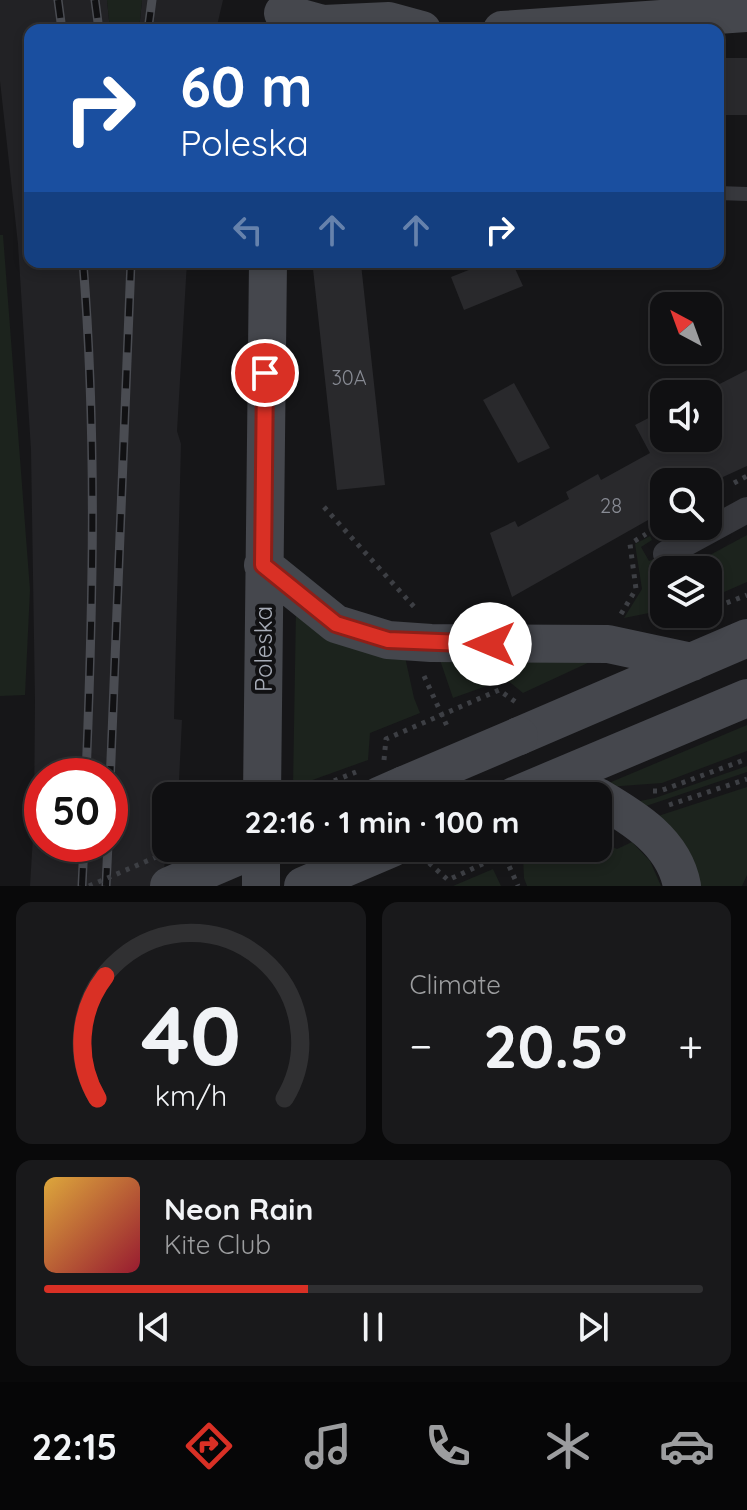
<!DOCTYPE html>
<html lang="en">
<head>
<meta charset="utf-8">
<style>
  body { margin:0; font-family:Quicksand,sans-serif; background:#19191b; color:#f1f3f6; height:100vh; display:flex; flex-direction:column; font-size:30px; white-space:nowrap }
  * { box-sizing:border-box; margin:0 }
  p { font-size:26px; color:#9c9d9f }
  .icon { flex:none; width:44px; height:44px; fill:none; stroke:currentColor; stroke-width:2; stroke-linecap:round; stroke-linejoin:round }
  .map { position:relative; height:886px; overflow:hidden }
  .panel { display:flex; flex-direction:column; gap:16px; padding:16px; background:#09090a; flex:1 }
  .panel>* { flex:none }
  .hud { position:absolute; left:24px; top:24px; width:700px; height:244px; border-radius:16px; box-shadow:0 4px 12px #0003,0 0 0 2px #303032; background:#1a4fa0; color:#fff; overflow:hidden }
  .needle { width:52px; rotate:319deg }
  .controls { position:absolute; left:650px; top:292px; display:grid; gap:16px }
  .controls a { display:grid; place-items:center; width:72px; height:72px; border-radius:16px; background:#101012; box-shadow:0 4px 12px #0003,0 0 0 2px #303032; font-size:40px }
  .speed { position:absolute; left:24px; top:758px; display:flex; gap:16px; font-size:40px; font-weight:700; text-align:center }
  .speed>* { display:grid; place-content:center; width:104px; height:104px; border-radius:50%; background:#101012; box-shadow:0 4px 12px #0003,0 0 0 2px #303032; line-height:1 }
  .speed .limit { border:12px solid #d22; background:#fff; color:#111 }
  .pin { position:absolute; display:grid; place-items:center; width:68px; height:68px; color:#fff; margin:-34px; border:4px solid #fff; border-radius:50%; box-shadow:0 2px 8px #0007 }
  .me { position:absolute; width:88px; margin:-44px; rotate:270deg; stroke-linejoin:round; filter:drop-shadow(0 0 6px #0008) }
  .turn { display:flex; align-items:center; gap:28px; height:168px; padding:0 24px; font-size:36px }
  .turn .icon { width:104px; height:104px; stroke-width:2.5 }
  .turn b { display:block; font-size:56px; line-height:68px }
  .lanes { display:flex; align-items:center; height:76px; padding:0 24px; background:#0003; justify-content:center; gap:40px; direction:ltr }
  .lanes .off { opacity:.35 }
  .big { font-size:60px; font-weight:800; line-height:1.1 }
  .panel .card { flex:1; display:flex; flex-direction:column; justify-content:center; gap:12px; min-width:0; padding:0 28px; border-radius:16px; background:#19191b }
  .panel .dial { align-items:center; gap:0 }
  .dial svg { height:208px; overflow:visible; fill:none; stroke:#303032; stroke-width:7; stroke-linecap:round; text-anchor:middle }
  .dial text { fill:#f1f3f6; stroke:none }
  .song { display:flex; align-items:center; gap:24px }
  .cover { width:96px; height:96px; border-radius:12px; background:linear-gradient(135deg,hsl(40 70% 55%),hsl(350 70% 35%)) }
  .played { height:8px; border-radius:4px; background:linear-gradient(90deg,#d93025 40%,#303032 40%) }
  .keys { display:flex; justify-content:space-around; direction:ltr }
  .heat { display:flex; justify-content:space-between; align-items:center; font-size:44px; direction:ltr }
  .panel .tiles { flex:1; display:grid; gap:16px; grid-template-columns:1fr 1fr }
  .card:last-child { grid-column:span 2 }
  .trip { position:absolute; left:152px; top:782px; width:460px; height:80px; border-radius:16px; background:#101012; box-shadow:0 4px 12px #0003,0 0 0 2px #303032; font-weight:800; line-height:80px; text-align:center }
  .dock { display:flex; height:128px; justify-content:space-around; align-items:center; background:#060607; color:#9c9d9f }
  .dock .icon { width:56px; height:56px }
  .dock .selected { color:#d93025 }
  .dock b { font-size:36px; color:#f1f3f6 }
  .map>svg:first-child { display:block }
  .built { fill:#222225; fill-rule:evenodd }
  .green { fill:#1c231d }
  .building { fill:#29292c }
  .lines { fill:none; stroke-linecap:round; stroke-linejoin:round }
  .path { stroke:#3d3f44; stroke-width:5; stroke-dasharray:4 6; stroke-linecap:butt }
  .service { stroke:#37383d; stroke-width:14 }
  .minor { stroke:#37383d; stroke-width:26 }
  .secondary { stroke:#45474d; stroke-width:38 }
  .rail-casing { stroke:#4a4c52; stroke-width:9 }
  .rail { stroke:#111113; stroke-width:6; stroke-dasharray:18; stroke-linecap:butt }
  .path-bridge { stroke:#3d3f44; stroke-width:5; stroke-dasharray:4 6; stroke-linecap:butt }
  .secondary-bridge { stroke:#45474d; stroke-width:38 }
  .route-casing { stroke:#8d1f18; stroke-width:20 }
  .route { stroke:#d93025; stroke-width:14 }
  .labels { text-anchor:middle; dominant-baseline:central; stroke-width:8; stroke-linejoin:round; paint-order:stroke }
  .number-label { font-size:20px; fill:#888b94 }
  .street-label { font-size:24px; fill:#a8adb8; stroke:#111113 }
</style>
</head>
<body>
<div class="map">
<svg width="747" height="886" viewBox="0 0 747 886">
  <rect width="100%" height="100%" fill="#161618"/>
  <path class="built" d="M0,0H107L110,30H30V262H187L177,431L181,444L174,719L182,720L179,780L173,796H166L164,886H30L34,820L35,701L31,450L18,244L0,81ZM42,776H110V844H42Z
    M142,0H223L216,30H139Z"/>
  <path class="green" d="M107,0H142L139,30H110Z
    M0,235H3L30,590L25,695L0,696Z
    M747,535V582L708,599V570H682Z
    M650,536L652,540L641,547L649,561L660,557L668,570H664V610L624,618L642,589L635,544Z
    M296,609L405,657L414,698L420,713L370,733L368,760L293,787Z
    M439,657L592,661L523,693L506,679L453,698Z
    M747,725V751L662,783L607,787L604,785Z
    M747,766V772L643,807L635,802L655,798Z
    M747,787V875L742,886H696L655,817Z
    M598,840L617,849L632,842L650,861L661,886H527L524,878L523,857L544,848H598Z
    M493,869L501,886H453Z"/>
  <path class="building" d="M718,58H747V115H718Z
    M489,262H512L523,286L464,310L451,277Z
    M361,264L385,485L337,490L313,269Z
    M747,370V466L712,482H664V511L512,597L490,533L515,521L518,527L569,499L566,492L598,474L601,480L650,453L635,425L664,410V438H708V394H700Z
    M514,383L550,448L518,463L483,400Z"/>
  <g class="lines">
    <path class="path" d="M734,483L747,476
      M324,507L416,609
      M708,610L747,595
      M621,614L636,589L630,544L646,534
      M667,621L695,614
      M424,676L447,726
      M384,760L386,739L499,690L517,703
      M653,791H660L747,759
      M297,796L356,772
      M669,805L747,779
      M501,848L518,886
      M429,863L448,880L517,848
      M428,864L462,848"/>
    <path class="service" d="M718,193L747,194"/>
    <path class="minor" d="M666,554L747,510"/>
    <path class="secondary" d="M283,13L323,24L336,30
      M323,24L389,21L422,30
      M502,30L747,13
      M263,565L336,624L388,640L431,643L608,644L692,662
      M519,736L747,638
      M262,796L268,262
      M379,796L404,785
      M514,796L747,698
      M598,797C634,818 674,842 682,886
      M169,886L257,848
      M261,886V848
      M303,886L392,848"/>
    <g class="rail-casing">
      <path id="rail" d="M58,0L62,30
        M95,0L99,30
        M148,30L152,0
        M83,262C97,433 93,605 86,776
        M110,784L131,262
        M82,886L84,844
        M106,886L108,844"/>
    </g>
    <use href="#rail" class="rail"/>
    <path class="path-bridge" d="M89,886L177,848"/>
    <path class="secondary-bridge" d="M404,785L519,736"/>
  </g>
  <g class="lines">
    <g class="route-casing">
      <path id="route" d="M265,373L263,565L336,624L388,640L490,644"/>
    </g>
    <use href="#route" class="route"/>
  </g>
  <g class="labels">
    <g class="number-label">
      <text x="349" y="377">30A</text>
      <text x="611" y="505">28</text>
    </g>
    <g class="street-label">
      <text transform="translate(263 649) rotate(-90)">Poleska</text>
    </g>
  </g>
</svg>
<div class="controls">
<a><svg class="needle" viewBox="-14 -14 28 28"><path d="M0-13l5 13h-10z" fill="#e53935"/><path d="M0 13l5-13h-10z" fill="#9c9d9f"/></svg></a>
<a><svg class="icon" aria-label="sound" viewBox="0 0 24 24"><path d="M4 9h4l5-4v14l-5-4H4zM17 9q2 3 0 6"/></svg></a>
<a><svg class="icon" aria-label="search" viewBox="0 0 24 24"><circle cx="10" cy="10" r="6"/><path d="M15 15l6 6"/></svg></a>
<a><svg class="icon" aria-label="layers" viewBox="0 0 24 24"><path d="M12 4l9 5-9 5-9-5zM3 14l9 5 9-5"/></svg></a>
</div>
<div class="speed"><div class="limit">50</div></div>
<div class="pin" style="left:265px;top:373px;background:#d93025"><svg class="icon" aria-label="arrive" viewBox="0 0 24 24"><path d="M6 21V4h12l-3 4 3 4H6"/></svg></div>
<svg class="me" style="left:490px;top:644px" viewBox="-20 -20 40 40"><circle r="19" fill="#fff"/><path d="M0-13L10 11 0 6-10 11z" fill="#d93025"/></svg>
<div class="trip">22:16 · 1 min · 100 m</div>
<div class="hud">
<div class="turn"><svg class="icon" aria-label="right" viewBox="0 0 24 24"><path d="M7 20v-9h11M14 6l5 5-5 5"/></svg><div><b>60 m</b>Poleska</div></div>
<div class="lanes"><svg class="icon off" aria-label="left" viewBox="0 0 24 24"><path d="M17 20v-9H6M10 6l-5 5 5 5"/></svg><svg class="icon off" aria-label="ahead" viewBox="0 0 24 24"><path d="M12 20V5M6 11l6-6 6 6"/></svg><svg class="icon off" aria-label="ahead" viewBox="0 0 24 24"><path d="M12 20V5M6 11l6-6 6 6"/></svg><svg class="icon" aria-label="right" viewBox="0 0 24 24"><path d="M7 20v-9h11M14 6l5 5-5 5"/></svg></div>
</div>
</div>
<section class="panel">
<div class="tiles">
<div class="card dial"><svg viewBox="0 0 100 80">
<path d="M14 69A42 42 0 1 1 86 69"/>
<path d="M14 69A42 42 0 0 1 17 22" stroke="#d93025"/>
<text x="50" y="56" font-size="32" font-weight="700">40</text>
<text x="50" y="72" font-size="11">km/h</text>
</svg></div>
<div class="card"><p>Climate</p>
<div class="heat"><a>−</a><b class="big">20.5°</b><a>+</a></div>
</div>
<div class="card">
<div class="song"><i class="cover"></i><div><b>Neon Rain</b><p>Kite Club</p></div></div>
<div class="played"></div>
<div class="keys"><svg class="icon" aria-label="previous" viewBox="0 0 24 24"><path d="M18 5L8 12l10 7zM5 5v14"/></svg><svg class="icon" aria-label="pause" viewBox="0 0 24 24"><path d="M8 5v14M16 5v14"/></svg><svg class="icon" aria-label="next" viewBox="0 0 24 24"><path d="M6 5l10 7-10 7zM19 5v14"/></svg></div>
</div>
</div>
</section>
<nav class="dock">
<b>22:15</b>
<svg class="icon selected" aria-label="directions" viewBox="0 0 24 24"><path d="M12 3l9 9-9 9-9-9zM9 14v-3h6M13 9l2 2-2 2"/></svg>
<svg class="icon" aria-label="music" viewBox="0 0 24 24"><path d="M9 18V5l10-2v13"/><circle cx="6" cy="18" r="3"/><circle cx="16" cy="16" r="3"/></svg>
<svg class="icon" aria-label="phone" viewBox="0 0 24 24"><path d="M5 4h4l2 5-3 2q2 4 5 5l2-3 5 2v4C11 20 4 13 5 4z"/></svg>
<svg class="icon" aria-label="climate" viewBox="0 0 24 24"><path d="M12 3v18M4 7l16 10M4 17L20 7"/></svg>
<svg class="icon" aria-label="car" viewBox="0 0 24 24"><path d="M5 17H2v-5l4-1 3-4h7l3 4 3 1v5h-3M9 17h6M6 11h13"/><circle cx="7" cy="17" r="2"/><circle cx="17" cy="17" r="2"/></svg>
</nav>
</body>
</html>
